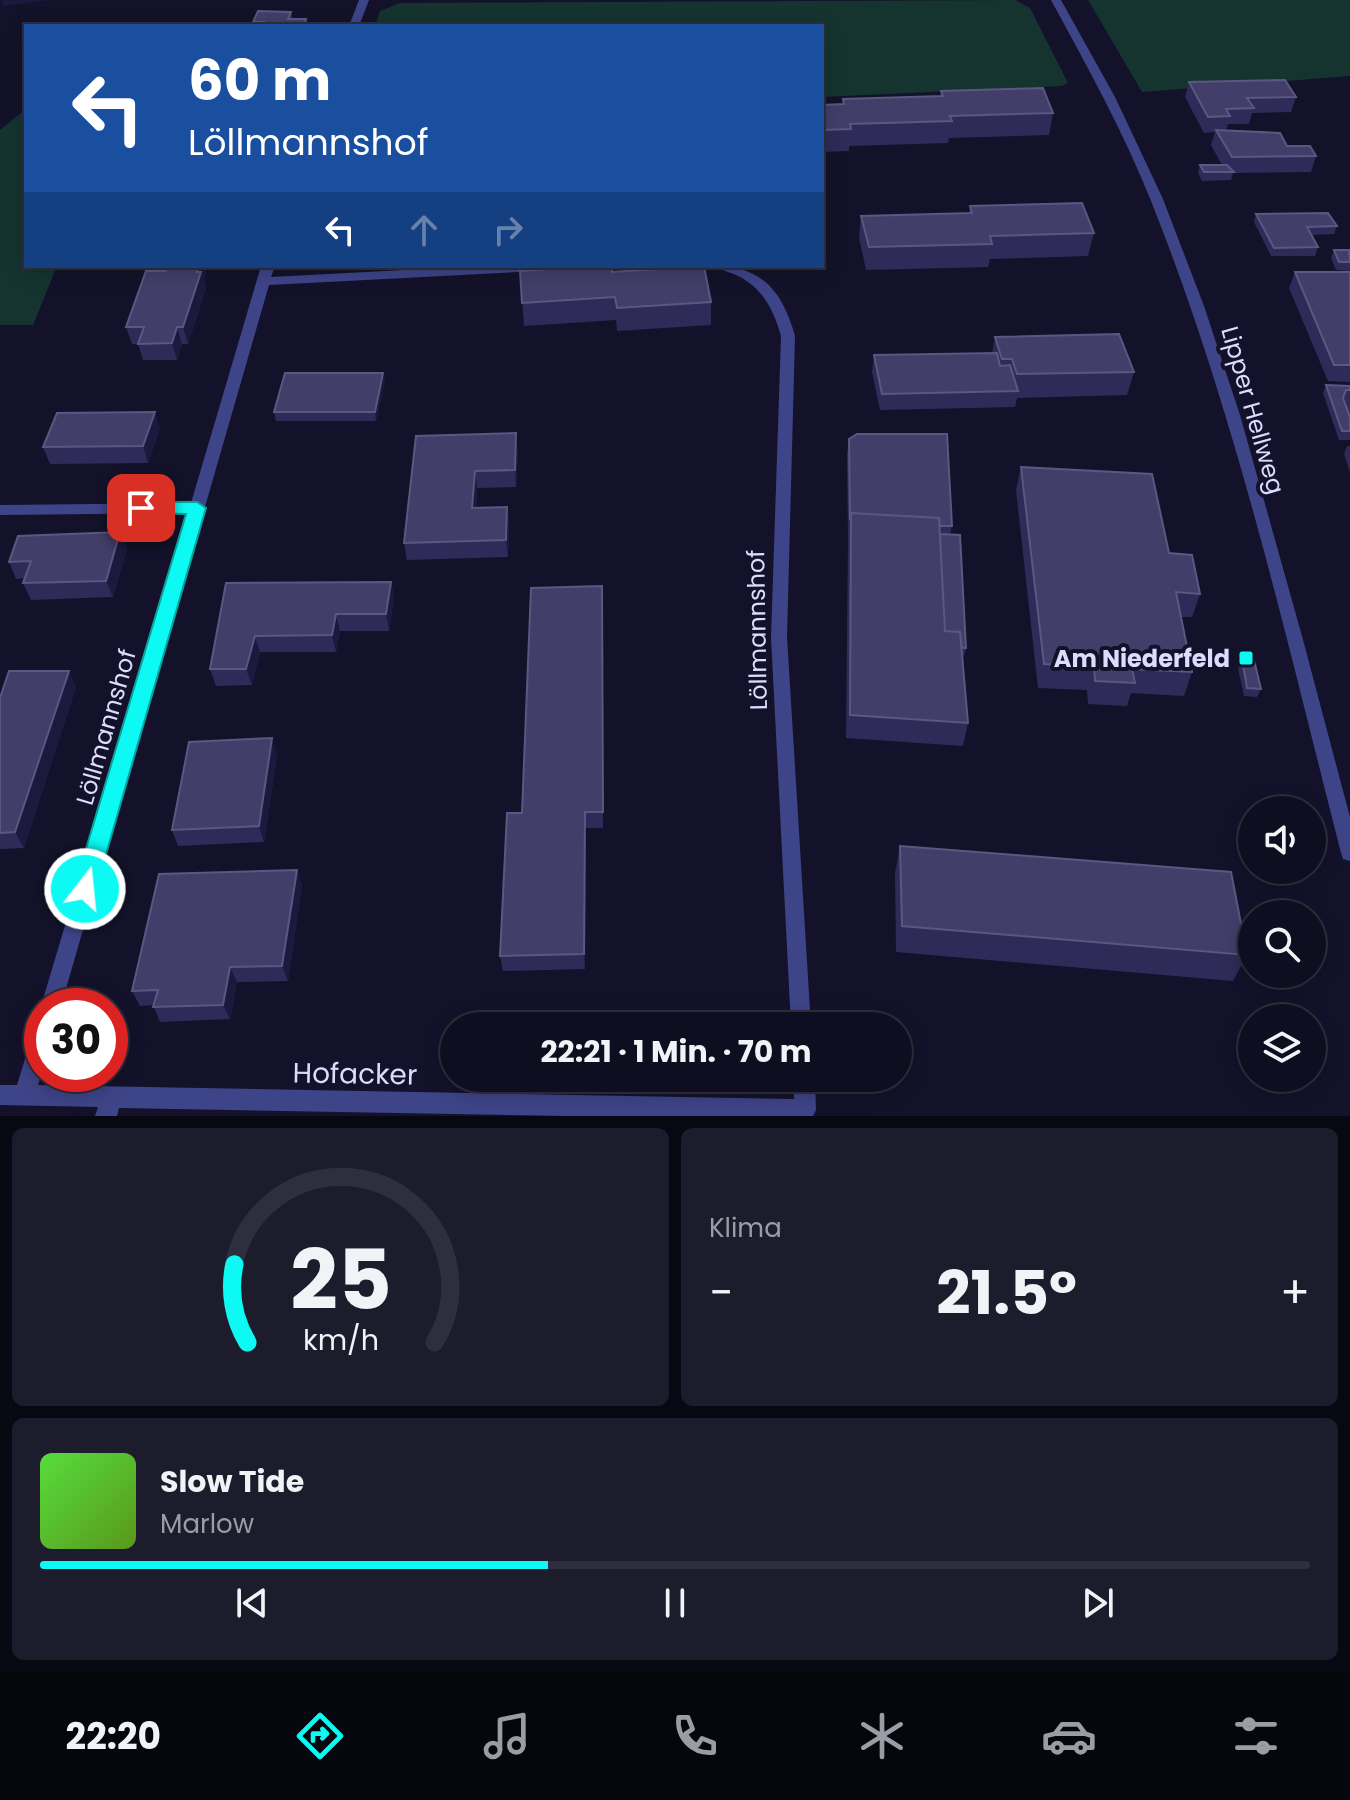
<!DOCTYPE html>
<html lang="de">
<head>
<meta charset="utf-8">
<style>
  body { margin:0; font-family:Poppins,sans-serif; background:#1c1c2d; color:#f1f3f6; height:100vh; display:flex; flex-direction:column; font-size:30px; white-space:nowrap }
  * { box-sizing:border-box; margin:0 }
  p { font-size:26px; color:#9b9ca5 }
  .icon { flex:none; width:44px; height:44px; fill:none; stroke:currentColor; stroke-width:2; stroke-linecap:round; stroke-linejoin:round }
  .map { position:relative; height:1116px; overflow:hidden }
  .details { display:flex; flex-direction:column; gap:12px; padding:12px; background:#080812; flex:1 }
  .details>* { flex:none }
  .guide { position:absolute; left:24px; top:24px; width:800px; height:244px; border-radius:0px; box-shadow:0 4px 20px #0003,0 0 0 2px #2e2e3e; background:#1a4fa0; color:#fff; overflow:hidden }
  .controls { position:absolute; left:1238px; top:796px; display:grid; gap:16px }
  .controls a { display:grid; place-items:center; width:88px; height:88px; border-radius:50%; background:#0e0e20; box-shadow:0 4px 20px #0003,0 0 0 2px #2e2e3e; font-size:40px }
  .speed { position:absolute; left:24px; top:988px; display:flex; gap:16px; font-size:40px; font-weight:700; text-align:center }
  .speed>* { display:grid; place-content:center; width:104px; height:104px; border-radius:50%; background:#0e0e20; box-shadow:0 4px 20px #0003,0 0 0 2px #2e2e3e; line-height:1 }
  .speed .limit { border:12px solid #d22; background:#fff; color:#111 }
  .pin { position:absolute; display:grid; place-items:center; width:68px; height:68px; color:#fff; margin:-34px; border-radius:16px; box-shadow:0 4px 12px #0006 }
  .me { position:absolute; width:88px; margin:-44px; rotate:16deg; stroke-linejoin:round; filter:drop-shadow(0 0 6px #0008) }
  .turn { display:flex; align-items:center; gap:28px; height:168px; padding:0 32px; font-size:36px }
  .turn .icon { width:104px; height:104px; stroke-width:2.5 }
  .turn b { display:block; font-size:56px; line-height:68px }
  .lanes { display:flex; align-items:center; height:76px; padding:0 32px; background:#0003; justify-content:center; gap:40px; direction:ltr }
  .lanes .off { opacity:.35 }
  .big { font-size:60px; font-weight:700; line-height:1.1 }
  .details .widget { flex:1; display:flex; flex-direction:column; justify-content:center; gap:12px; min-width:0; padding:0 28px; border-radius:12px; background:#1c1c2d }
  .details .dial { align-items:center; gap:0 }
  .dial svg { height:208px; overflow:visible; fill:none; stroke:#2e2e3e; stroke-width:7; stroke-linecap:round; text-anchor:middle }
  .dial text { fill:#f1f3f6; stroke:none }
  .song { display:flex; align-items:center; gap:24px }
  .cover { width:96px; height:96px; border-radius:12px; background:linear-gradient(135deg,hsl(110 70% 55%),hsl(90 70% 35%)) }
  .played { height:8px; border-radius:4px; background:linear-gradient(90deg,#0df9f4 40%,#2e2e3e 40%) }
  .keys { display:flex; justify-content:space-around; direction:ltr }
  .heat { display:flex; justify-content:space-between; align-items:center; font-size:44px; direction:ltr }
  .details .tiles { flex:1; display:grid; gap:12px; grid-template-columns:1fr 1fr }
  .widget:last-child { grid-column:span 2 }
  .trip { position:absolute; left:440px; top:1012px; width:472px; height:80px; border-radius:40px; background:#0e0e20; box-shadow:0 4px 20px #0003,0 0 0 2px #2e2e3e; font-weight:700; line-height:80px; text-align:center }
  .dock { display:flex; height:128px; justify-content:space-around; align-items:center; background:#06060d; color:#9b9ca5 }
  .dock .icon { width:56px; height:56px }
  .dock .on { color:#0df9f4 }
  .dock b { font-size:36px; color:#f1f3f6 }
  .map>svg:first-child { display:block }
  .green { fill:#15342f }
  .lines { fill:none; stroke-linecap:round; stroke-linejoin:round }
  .street { fill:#3e4488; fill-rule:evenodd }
  .wall { fill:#2f2b58 }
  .shaded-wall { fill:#1c193e }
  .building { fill:#423e69; stroke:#5a5781; stroke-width:2 }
  .route { fill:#0df9f4; stroke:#08a29f; stroke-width:2 }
  .poi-dot { fill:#0df9f4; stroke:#13122a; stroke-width:3 }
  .labels { text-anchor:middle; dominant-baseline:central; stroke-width:8; stroke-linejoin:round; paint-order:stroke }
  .street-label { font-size:24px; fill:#dcdcfe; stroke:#13122a }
  .poi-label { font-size:24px; font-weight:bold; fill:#dcdcfe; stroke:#13122a; text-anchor:end }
  .near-street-label { font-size:28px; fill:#dcdcfe; stroke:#13122a }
</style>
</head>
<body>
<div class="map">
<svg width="1350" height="1116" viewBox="0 0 1350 1116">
  <rect width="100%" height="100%" fill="#13122a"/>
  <path class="green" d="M1015,0L1030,8L1068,83L1062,86L822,97V26H375L380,11L400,3Z
    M1088,0H1350V76L1142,92Z
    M26,109V266H57L33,325H0V130Z"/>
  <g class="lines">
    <path class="street" d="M359,0H369L359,26H349Z
      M1051,0H1061L1115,97L1163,199L1204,306L1240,415L1302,636L1350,817V861L1343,859L1341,853C1285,634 1235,411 1151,201C1123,131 1087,66 1051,0Z
      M261,266H275L271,277L480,266H563L556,270L269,285L61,1006H42V1009L41,1006L188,513L0,515V505L191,503Z
      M715,266C763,266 783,293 795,336L787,637L811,1026H791L771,637L781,336C774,311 763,288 738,276C731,272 722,271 715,266Z
      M42,1026V1073L38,1085L794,1099L793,1078H815L816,1110L813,1116H568L119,1108L117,1116H95L98,1107L0,1105V1085H17L32,1036L35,1029Z"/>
  </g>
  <path class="wall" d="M291,12L293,19H306L308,26H254L253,22Z
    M1189,82L1296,97L1291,112L1252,113L1249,124H1228L1226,130L1287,146L1316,156L1311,172L1233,173L1231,180L1202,181L1198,173L1200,165H1222L1211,145L1215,132L1204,133L1185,97Z
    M941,91L1053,113L1049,135L949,138L948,143L849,146V151L822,152V105L842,104L843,99L940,96Z
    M970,206L1094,233L1088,256L990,259L988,267L866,270L859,238L861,216L969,213Z
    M1256,214L1337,226L1334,234L1311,235L1318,247L1315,256H1271L1254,222Z
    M1334,250L1350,253V271L1336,270L1331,258Z
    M168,266H204L206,272L204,280L206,288L188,344H182L177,360H143L138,344H132L126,327L166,271Z
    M520,271L612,272L711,302V325L617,331L616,320L524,326Z
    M1295,272H1350V382L1328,381L1289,288Z
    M995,337L1134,372L1127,395L1017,398L1015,407L880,410L872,372L874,355L992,353Z
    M383,373L385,381L376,421H276L274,412Z
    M1326,385L1350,386V440H1339L1323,393Z
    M160,428L148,463L50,464L43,447Z
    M416,436L518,450L516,487L477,488L476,508L507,507L509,524L508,557L407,560L404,543Z
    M849,439L952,526L950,534L966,648L964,657H963L968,723L963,746L846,738L848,537L847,455Z
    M1347,446H1350V472L1344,454Z
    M1021,467L1169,553L1200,594L1192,617H1181L1192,672L1184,696L1131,693L1127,706L1088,704L1087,690L1038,688L1016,490Z
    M120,532L127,549L113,597L31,600L23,583L25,578L16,579L9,562Z
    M391,582L394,598L389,631H340L336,652H260L252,685L216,686L210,669L226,583Z
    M602,586L603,828H586L585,969L503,971L500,956L522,813Z
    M1242,659L1261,689L1257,697L1244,696L1238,668Z
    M76,687L24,848L0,849V698Z
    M277,755L264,842L178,846L172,830Z
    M900,846L1247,955L1233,981L896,952L895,873Z
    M297,870L302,886L288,981L237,982L230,1019L160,1022L153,1005L140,1006L132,991Z"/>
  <path class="shaded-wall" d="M1,0H49L3,6Z
    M198,266H204L206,272L204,280L206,288L188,344L183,327Z
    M177,327L182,344L177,360L172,343Z
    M383,373L385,381L376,421L375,412Z
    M155,412L160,428L148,463L143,446Z
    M516,433L518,450L516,487L515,470Z
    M475,471L477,488L474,525L472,508Z
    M507,507L509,524L508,557L506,540Z
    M120,532L127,549L113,597L106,581Z
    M391,582L394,598L389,631L386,614Z
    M602,586L603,603V828V812Z
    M336,614L340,631L336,652L332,635Z
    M255,636L260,652L252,685L246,669Z
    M69,671L76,687L24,848L15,832Z
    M272,738L277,755L264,842L259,826Z
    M585,812L586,828L585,969L584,954Z
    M297,870L302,886L288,981L282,966Z
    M230,967L237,982L230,1019L223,1005Z"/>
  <path class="building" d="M258,11L291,12L288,19H306L304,26H262L264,22H253Z
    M1285,80L1296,97L1247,98L1254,108L1226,109L1230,116L1208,117L1189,82Z
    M1043,88L1053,113L950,116L952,121L850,124L851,129L822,130V105L844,104L843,99L943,96L941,91Z
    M1216,130L1280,133L1287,146H1310L1316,156L1232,157Z
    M1200,165H1227L1234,172H1204Z
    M1082,203L1094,233L990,236L992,244L869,247L861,216L972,213L970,206Z
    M1328,213L1337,226L1307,227L1318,247L1274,248L1256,214Z
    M1334,250H1349L1350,262H1339Z
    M168,266H198L197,272H201L183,327H177L172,343L138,344L144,327H126L146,271H166Z
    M595,266H611L612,272L704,266L711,302L617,308L615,297L522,303L520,271Z
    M1295,272H1350V365H1334Z
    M1119,334L1134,372L1017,374L1012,359H1002L995,337Z
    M997,353L1000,366L1010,365L1018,391L882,394L874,355Z
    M285,373H383L375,412H274Z
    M1326,385L1350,386V390H1346L1343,398L1350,417V431H1342Z
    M155,412L143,446L43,447L57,413Z
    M516,433L515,470L475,471L472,508L507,507L506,540L404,543L416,436Z
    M857,434H947L952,526H940L939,518L851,513L850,520L849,439Z
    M1021,467L1152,474L1169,553L1192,555L1200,594L1176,592L1192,672L1132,669L1135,683L1095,681L1094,667L1044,664Z
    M851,513L939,518L945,631L960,632L968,723L850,715Z
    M120,532L106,581L23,583L31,561L9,562L18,536Z
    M940,534L960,535L966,648H962L960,632L945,631Z
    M391,582L386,614H336L332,635L255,636L246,669H210L226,583Z
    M602,586L603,812H585L584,954L500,956L507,813H522L531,588Z
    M1242,659L1254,660L1261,689L1247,688Z
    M9,671H69L15,832L0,833V698Z
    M272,738L259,826L172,830L189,742Z
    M900,846L1231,872L1247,955L902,926Z
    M297,870L282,966L230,967L223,1005L153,1007L158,990L132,991L159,874Z"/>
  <path class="route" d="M141,502H197L206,508L96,889L93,896L85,899L77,896L74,889L186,514L135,513V504Z"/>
  <rect class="poi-dot" x="1238" y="650" width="16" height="16" rx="4"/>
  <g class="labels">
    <g class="street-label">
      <text transform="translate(1253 410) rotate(74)">Lipper Hellweg</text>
      <text transform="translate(757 630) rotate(-91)">Löllmannshof</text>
      <text transform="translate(106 727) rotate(-74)">Löllmannshof</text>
    </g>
    <g class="poi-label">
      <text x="1230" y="658">Am Niederfeld</text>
    </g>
    <g class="near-street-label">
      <text transform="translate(355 1074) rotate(1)">Hofacker</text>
    </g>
  </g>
</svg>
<div class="controls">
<a><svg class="icon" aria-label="sound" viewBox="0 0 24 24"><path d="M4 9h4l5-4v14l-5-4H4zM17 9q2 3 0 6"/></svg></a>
<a><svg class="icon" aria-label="search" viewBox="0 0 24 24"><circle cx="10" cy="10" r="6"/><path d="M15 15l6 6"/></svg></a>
<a><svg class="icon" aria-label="layers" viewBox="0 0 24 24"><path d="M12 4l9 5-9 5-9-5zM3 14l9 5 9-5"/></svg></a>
</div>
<div class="speed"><div class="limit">30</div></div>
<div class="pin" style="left:141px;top:508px;background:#d93025"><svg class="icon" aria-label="arrive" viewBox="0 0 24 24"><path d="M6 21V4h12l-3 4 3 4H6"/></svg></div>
<svg class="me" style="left:85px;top:889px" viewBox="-20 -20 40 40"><circle r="17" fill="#0df9f4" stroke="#fff" stroke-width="3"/><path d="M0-11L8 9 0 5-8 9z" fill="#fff"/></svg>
<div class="trip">22:21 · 1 Min. · 70 m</div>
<div class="guide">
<div class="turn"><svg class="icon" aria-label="left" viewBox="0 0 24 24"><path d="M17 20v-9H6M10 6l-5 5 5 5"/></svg><div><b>60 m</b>Löllmannshof</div></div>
<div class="lanes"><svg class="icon" aria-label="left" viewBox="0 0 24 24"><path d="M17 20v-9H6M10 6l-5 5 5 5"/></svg><svg class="icon off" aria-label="ahead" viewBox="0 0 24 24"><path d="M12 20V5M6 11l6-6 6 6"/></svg><svg class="icon off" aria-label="right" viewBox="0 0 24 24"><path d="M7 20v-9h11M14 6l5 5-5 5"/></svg></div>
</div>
</div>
<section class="details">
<div class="tiles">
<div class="widget dial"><svg viewBox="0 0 100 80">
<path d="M14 69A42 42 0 1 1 86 69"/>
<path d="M14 69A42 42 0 0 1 9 39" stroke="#0df9f4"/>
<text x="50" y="56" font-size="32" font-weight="700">25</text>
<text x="50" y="72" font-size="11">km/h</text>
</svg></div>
<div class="widget"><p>Klima</p>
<div class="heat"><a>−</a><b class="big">21.5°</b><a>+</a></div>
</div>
<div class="widget">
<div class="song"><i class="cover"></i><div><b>Slow Tide</b><p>Marlow</p></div></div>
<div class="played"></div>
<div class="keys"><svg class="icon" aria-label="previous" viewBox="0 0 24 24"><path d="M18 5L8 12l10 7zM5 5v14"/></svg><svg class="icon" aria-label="pause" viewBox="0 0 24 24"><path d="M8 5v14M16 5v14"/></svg><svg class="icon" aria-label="next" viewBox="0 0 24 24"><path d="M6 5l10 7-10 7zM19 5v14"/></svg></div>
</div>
</div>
</section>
<nav class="dock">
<b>22:20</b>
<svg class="icon on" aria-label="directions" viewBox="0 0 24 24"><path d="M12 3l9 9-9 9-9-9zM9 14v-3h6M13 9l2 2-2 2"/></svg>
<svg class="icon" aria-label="music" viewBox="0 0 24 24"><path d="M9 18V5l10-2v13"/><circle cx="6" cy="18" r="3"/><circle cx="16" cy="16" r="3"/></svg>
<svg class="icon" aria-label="phone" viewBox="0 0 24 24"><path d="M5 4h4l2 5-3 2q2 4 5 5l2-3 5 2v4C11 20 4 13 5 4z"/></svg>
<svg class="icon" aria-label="climate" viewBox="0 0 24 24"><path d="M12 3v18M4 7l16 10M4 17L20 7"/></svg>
<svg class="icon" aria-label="car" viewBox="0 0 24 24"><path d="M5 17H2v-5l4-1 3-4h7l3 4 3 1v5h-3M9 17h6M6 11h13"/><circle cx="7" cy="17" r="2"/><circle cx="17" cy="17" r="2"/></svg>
<svg class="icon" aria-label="filters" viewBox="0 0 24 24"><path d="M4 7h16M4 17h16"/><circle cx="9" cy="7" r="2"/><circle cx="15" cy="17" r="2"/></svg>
</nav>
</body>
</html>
